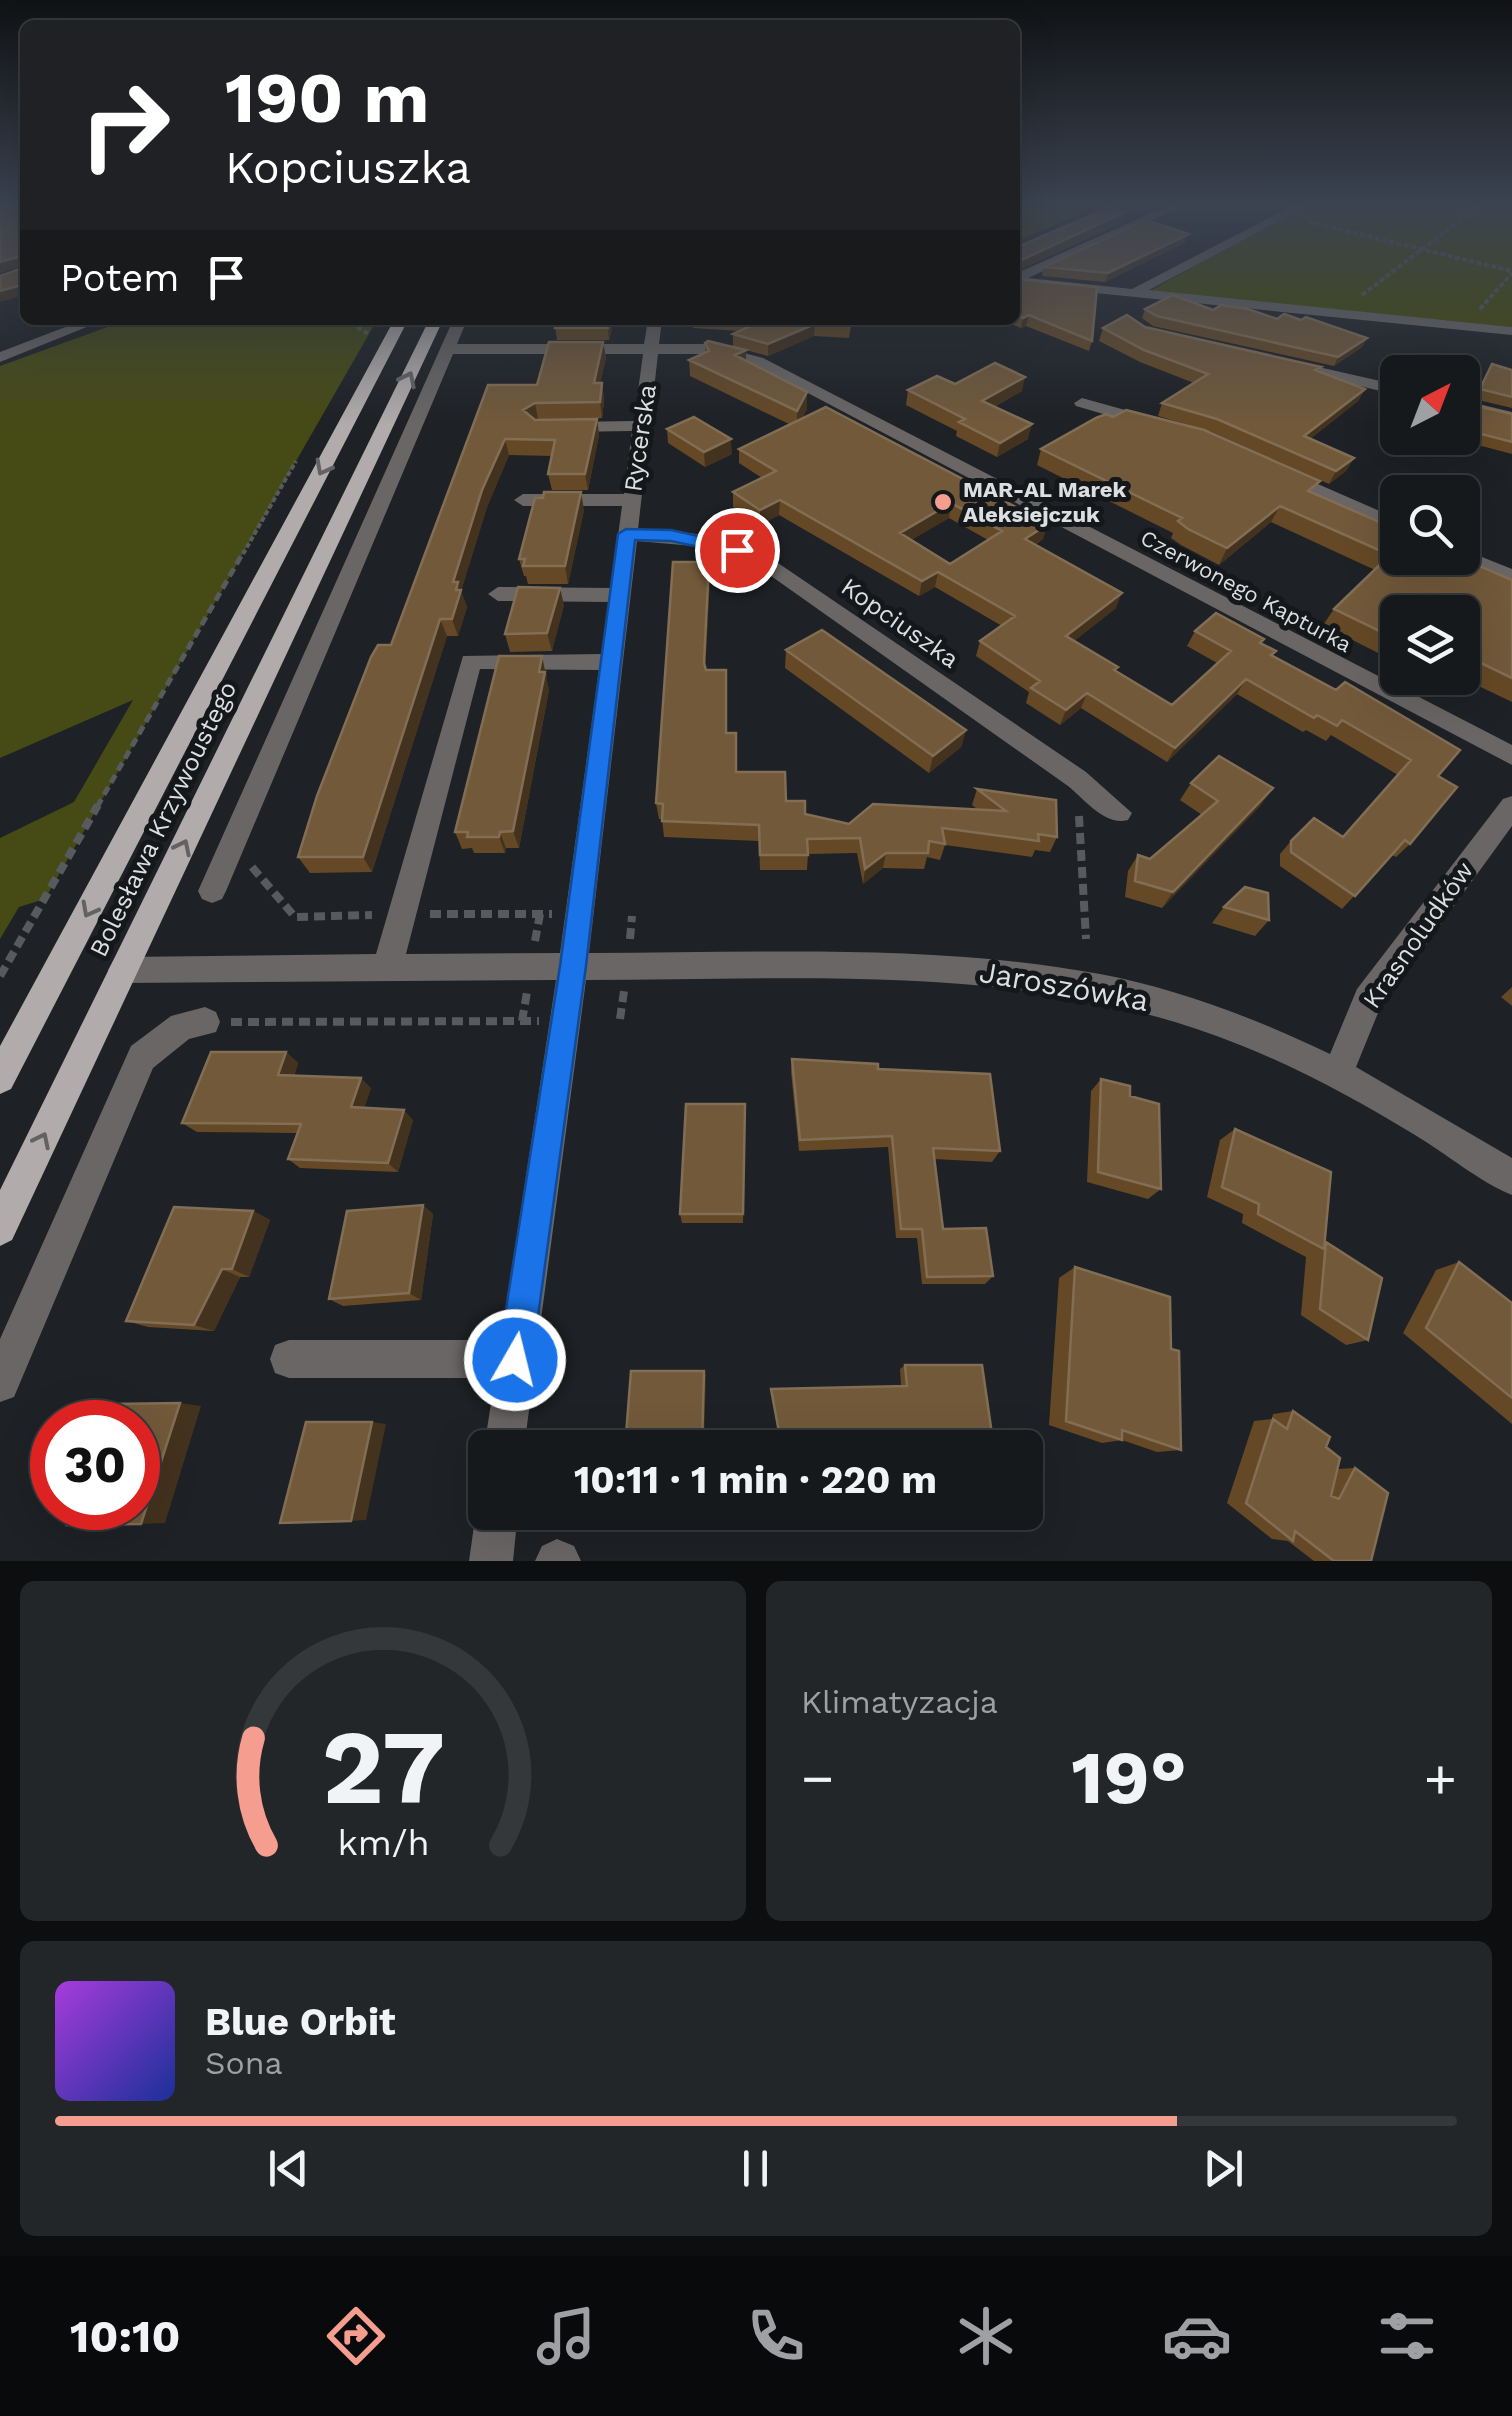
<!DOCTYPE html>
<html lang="pl">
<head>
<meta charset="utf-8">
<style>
  body { margin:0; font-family:"Work Sans",sans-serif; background:#232629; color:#f1f3f6; height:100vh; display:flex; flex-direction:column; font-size:38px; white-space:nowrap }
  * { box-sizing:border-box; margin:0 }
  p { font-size:32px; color:#9ea0a3 }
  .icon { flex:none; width:55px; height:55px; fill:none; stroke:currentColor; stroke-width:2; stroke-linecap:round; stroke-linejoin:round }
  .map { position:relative; height:1561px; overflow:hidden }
  .panel { display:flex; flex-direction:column; gap:20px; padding:20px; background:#0c0e0f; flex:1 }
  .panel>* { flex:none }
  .guide { position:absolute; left:20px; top:20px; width:1000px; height:305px; border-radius:15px; box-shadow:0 10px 40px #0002,0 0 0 2px #35383b; background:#202124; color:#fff; overflow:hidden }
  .needle { width:65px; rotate:42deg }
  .tools { position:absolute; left:1380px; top:355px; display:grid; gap:20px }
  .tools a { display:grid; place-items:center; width:100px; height:100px; border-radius:15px; background:#16191c; box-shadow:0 10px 40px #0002,0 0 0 2px #35383b; font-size:50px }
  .speed { position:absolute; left:30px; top:1400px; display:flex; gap:20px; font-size:50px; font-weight:700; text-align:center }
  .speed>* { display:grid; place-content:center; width:130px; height:130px; border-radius:50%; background:#16191c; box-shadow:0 10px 40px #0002,0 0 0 2px #35383b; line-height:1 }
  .speed .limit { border:15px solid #d22; background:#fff; color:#111 }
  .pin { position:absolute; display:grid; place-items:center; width:85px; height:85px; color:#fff; margin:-42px; border:5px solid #fff; border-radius:50%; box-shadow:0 2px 10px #0007 }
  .me { position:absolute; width:110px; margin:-55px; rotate:8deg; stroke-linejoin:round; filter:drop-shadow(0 0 8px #0008) }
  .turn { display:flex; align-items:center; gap:35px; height:210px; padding:0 40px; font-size:45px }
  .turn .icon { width:130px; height:130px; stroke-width:2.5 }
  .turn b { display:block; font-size:70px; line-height:85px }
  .then { display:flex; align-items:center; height:95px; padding:0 40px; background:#0003; gap:20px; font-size:38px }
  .big { font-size:75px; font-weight:700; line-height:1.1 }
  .panel .widget { flex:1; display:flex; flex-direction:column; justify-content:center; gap:15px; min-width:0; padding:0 35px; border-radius:15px; background:#232629 }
  .panel .dial { align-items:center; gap:0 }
  .dial svg { height:260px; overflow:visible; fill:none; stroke:#35383b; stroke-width:7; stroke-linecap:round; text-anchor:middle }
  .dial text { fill:#f1f3f6; stroke:none }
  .song { display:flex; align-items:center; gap:30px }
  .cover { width:120px; height:120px; border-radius:15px; background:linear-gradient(135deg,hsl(280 70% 55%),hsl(230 70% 35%)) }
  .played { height:10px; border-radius:5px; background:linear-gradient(90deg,#f59d8e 80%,#35383b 80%) }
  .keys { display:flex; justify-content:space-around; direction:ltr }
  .heat { display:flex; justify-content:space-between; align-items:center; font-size:55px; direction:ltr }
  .panel .tiles { flex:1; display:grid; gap:20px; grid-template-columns:1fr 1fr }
  .widget:last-child { grid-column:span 2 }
  .trip { position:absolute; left:468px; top:1430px; width:575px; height:100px; border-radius:15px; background:#16191c; box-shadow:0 10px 40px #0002,0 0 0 2px #35383b; font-weight:700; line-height:100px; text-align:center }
  .dock { display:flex; height:160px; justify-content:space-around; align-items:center; background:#090a0b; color:#9ea0a3 }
  .dock .icon { width:70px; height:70px }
  .dock .active { color:#f59d8e }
  .dock b { font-size:45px; color:#f1f3f6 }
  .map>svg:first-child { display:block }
  .green { fill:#464a15 }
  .forest { fill:#474b00 }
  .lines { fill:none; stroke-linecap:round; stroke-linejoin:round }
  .path-far2 { stroke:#585b5e; stroke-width:4; stroke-dasharray:5 2.5; stroke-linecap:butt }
  .path-far1 { stroke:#585b5e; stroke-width:5; stroke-dasharray:9 5; stroke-linecap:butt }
  .path { stroke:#585b5e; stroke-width:8; stroke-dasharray:11 6; stroke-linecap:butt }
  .minor { fill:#696665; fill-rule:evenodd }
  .major { fill:#b1abab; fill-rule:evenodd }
  .wall { fill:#654926; fill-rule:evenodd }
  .shaded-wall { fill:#43321d }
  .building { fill:#72593a; stroke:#826e54; stroke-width:2.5; fill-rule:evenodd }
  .oneway { stroke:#636263 }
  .route { fill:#1a73e8; stroke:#114b97; stroke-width:2.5 }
  .poi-dot { fill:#f59d8e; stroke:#15181b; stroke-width:4 }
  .labels { text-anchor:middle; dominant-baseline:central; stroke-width:10; stroke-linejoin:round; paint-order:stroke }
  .far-poi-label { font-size:22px; font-weight:bold; fill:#dcdee0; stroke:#15181b; text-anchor:start }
  .far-street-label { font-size:22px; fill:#dcdee0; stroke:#15181b }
  .street-label { font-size:25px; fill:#dcdee0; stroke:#15181b }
  .near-street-label { font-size:30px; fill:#dcdee0; stroke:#15181b }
</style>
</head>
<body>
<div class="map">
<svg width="1512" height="1561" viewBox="0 0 1512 1561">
  <rect width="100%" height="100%" fill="#1e2125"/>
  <path class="green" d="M127,320H377L45,899L19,907L0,939V838L74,802L133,700L0,758V366Z"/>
  <path class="forest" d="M1015,206H1097L1015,242Z
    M1301,206H1512V327L1150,291Z"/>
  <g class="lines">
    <path class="path-far2" d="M1309,222L1512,271
      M1362,295L1479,206
      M1480,309L1512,273
      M344,320L369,334
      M243,554L296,461"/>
    <path class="path-far1" d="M97,807L244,551"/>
    <path class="path" d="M1079,816L1086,939
      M252,867L295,917L372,915
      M430,914H552
      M630,939L632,916
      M535,941L540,914
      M0,976L98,805
      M620,1019L624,991
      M522,1021L527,992
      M231,1022L539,1021"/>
    <path class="minor" d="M1167,206H1183L1028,278L1132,289L1292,206H1307L1149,290L1512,327V335L1015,285V274Z
      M84,320H104L0,362V352Z
      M453,320H467L457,344H644L648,320H662L659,344H710L763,358L1512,745V765L753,364L710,354H658L638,529L709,535L778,563L1086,772L1132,813L1128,820C1106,827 1084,799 1068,786L764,571L705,547L637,541L589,953C758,953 933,943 1100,974C1179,989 1257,1019 1330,1054L1357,989L1503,799L1512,796V826L1380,1008L1356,1067L1512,1158V1195C1478,1181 1447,1154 1415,1135C1359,1101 1301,1069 1240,1045C1034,961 803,980 586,980L524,1448H485V1451L484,1448L495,1378H289L275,1373L270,1359L275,1345L289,1340H501L556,980L123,983L113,979L108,970L113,961L123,957L376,954L463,656L602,654L609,602L498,601L488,594L498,587L611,588L622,506H523L514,500L523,494H624L632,431L568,432L560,427L568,422L634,421L643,354H453L226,891L222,899L212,903L202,899L198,891ZM480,669L599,670L560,953L406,954Z
      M1292,361L1398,385V395L1287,369V363Z
      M1082,398L1154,418L1156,422L1148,427L1076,406L1074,403Z
      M1462,400L1512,412V422L1462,410Z
      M1288,471L1398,519V532L1282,480L1279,476Z
      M1462,549L1512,569V583L1455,559L1462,558Z
      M205,1007L216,1012L220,1022L216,1032L189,1039L153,1068L14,1397L0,1402V1339L131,1046L171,1016Z
      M485,1496V1512H518L513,1561H469L476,1512Z
      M557,1539L574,1546L581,1561H535L542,1546Z"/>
    <path class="major" d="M394,320H408L11,1089L0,1094V1046Z
      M429,320H443L12,1240L0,1246V1190Z"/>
  </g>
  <path class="wall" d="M1123,222L1015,272L1017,279L1092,341L1089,351L1026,326L1021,328L1002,320H1015V248Z
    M1186,242L1105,282L1042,276L1044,267Z
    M1145,309L1213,310L1277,319L1301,320L1367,338L1362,347L1334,366L1153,326L1142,318Z
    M514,320H625V324H613L609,340H557L555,326H515Z
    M692,320H852L849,338L814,336L768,356L746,350V360L807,392V409L802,418L1043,539L1035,545L1116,608L1074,641L1116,672L1172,705L1217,663L1187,646L1195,631L1261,643L1276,651L1273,656L1438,776L1410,844L1396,857L1392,855L1342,909L1280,866V854L1291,841L1343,837L1398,775L1331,735L1326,741L1306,730L1303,732L1237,694L1167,762L1081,708L1060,725L1026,703L1029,692L976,656L980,641L1002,626L935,587L919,596L779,515L760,525L733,507V492L762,478L739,463V449L789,424L690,376L689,360L705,353V343L745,350L733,346V334L740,331L693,328ZM949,518L988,540L950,564L911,540Z
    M1145,327L1321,367L1318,372L1365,389L1358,401L1310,439L1354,458L1346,471L1329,484L1212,432L1158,416L1162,403L1194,383L1140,362L1099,341L1103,328Z
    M603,342L606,358L600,383H602L604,400L602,418L536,420L597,419L599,435L588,490H552L548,474L552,456L509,455L487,507L461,591L467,607L458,636H447L372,872L310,873L298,857L391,645L488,385H537Z
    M1492,364L1512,370V408L1474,399Z
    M955,384L1022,391L994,407L1028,439L997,457L956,436L957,431L906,405L908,390Z
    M1473,405L1512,414V454L1455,439L1462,438V423Z
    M667,429L732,454L705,467L668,443Z
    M1041,449L1314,494L1512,580V702L1462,678V612H1398V652L1390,649L1384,656L1323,625L1334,609L1375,570L1271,522L1219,565L1181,545L1171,538L1173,533L1037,465Z
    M584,510L568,584H528L526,576H524L519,559Z
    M710,578L705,668L727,733L737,772L786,801L805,814L849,824L977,809L972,805L977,789L1057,837L1050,852L1035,850L1032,857L945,845L940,860L927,857L924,869L883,868L863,884L857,853L808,854L807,870H760L759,841L664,837L662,819H659L656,803Z
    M564,605L552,651L510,652L505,634Z
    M786,650L966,730L961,747L929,773L785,668Z
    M547,673L546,678L549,690L519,848H506L505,853H474L472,848L462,849L455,832Z
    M1191,783L1261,805L1162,908L1125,897L1128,871L1138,855L1150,859L1202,815L1180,800Z
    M1224,907L1269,920L1255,936L1212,923Z
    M1512,987V1006L1501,997Z
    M286,1052L298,1063L294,1076L371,1088L364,1108L413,1120L398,1172L300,1168L288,1159L297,1133L197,1132L182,1123Z
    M792,1059L878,1069L1000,1151L992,1162L934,1159L943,1229L993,1276L985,1284H922L917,1238H896L888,1147L799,1151L791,1072Z
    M1101,1079L1130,1096L1161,1189L1148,1199L1087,1182L1091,1091Z
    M745,1104L743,1223H682L680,1214Z
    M1235,1129L1325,1242L1368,1340L1346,1345L1301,1315L1306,1257L1242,1223L1243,1214L1207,1197L1220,1140Z
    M423,1205L433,1214L421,1300L343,1306L329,1299Z
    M253,1211L270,1220L249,1277H240L214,1331L148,1327L126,1321Z
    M1459,1262L1512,1303V1424L1403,1333L1436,1270Z
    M1075,1267L1171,1349L1181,1450L1157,1452L1122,1440L1102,1443L1049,1425L1059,1278Z
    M905,1365L994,1448H781L771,1389L901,1386L900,1369Z
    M1293,1411L1326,1447L1338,1469L1355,1468L1371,1561H1314L1288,1541L1272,1539L1227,1503L1254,1421L1272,1419L1273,1414Z"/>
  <path class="shaded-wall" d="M1125,212L1123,222L1015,272V263Z
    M1189,234L1186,242L1105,282L1108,273Z
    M18,257L24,266L0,273V262Z
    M25,284V295L0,302V291Z
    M1029,315L1026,326L1021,328L1023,318Z
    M609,320H612L613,324L609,340L608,328Z
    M815,324L814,336L768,356V344Z
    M1367,338L1362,347L1334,366L1338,357Z
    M603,342L606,358L596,400L594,383Z
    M746,350V366L735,355Z
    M1025,377L1022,391L979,415L982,401Z
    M602,383L604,400L602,418L600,402Z
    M1365,389L1358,401L1297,449L1304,436Z
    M807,392V409L797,428V411Z
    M535,403L538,419L526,427L523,410Z
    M597,419L599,435L588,490L585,474Z
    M1032,424L1028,439L997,457L1000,443Z
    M505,439L509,455L487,507L461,591L467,607L458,636L452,619L453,582L482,490Z
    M731,439L732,454L705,467L704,452Z
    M1354,458L1346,471L1329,484L1336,471Z
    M581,492L584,510L568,584L565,566Z
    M780,500L779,515L760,525V510Z
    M951,503L949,518L898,548L900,533Z
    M1280,506L1271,522L1219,565L1227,548Z
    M1048,524L1043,539L1021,554L1025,539Z
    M709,562L710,578L705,680L704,663Z
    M938,572L935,587L919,596L922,581Z
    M560,588L564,605L552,651L547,633Z
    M1122,593L1116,608L1061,651L1066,636Z
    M440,619L447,636L372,872L363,857Z
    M542,656L549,690L519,848L513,831Z
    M1246,679L1237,694L1167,762L1175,748Z
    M1087,693L1081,708L1060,725L1066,710Z
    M966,730L961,747L929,773L933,756Z
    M1273,788L1261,805L1162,908L1173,892Z
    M500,832L506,848L505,853L499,837Z
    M886,853L883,868L863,884L865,869Z
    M286,1052L298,1063L290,1086L278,1075Z
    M361,1078L371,1088L361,1117L351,1107Z
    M404,1110L413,1120L398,1172L388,1163Z
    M423,1205L433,1214L421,1300L409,1293Z
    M253,1211L270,1220L249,1277L232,1269Z
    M222,1269L240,1277L214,1331L194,1325Z
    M704,1371L706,1375L704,1448H702Z
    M180,1403L201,1406L165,1523L141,1524Z
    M372,1422L386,1424L366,1520L351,1521Z"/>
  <path class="building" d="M0,206H25V284L0,291V276L23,268L18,257L0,262Z
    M1110,207L1125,212L1015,263V248Z
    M1146,220L1189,234L1108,273L1044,267Z
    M1015,271L1017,279L1097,287L1092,341L1029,315L1023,318L1015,314Z
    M1173,295L1213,310L1221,305L1248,309L1277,319L1284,314L1301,320L1306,317L1367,338L1338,357L1157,316L1145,309Z
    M1127,315L1145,327L1321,367L1315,370L1365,389L1304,436L1354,458L1336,471L1217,419L1162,403L1208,374L1144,350L1103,328Z
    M557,320H609L608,328H555Z
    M756,320H851L850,326L815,324L768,344L733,334L763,320Z
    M708,341L746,350L735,355L807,392L797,411L689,360L709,351L705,343Z
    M549,342H603L594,383H602L600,402L535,403L523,410L535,420L597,419L585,474H548L555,440L505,439L482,490L453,582H458L456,590H461L452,619H440L363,857H298L317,796L371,657L378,645H391L488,385H537Z
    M995,363L1025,377L982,401L1032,424L1000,443L959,422L965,419L908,390L937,376L955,384Z
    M1492,364L1512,370V397L1480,389Z
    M1473,405L1512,414V442L1462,429Z
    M826,407L1048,524L1025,539L1122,593L1066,636L1118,667L1114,670L1172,705L1231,651L1195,631L1216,613L1264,639L1260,643L1276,651L1271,655L1336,690L1345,682L1460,750L1438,776L1457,787L1410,844L1405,840L1355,896L1291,852V841L1314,818L1343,837L1411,760L1342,720L1337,726L1317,715L1314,718L1246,679L1175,748L1087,693L1066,710L1031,688L1040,681L980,641L1015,616L938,572L922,581L780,500L760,510L733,492L776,471L739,449ZM951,503L1002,531L950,564L900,533Z
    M1126,410L1204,430L1320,481L1308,491L1398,530V558H1461L1512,580V678L1462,654V612H1398V638L1396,639L1334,609L1390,555L1280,506L1227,548L1188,529L1178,521L1182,518L1041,449L1096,418L1106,414L1113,417Z
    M694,417L731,439L704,452L667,429Z
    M544,492H581L565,566H523L525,559H519L535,498H543Z
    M673,562H709L704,663L706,670H726V733H736V772H785L786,801H805V814L849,824L873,804L1006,811L977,789L1056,800L1057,837L1038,834L1039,841L942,828L945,844L929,841L928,853H886L865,869L860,838L807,839L808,855H760L759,825L662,821L663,804L656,803Z
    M518,587L560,588L547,633L505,634Z
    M822,630L966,730L933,756L786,650Z
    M499,656H542L539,672H545L513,831L500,832L499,837H467L468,832H455Z
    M1219,756L1273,788L1173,892L1135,881L1138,855L1150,859L1218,801L1191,783Z
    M1245,887L1268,893L1269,920L1224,907Z
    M211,1052H286L278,1075L361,1078L351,1107L404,1110L388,1163L288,1159L301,1124L182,1123Z
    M792,1059L878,1064V1069L990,1074L1000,1151L933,1148L943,1229L986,1228L993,1276L927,1277L922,1229H901L892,1136L800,1140Z
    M1101,1079L1130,1086V1096L1159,1104L1161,1189L1098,1172Z
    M686,1104H745L743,1214H680Z
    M1235,1129L1331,1172L1324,1249L1258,1214L1259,1204L1222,1187Z
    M423,1205L409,1293L329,1299L347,1211Z
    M174,1207L253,1211L232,1269H222L194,1325L126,1321Z
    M1326,1242L1382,1278L1368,1340L1320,1309Z
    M1459,1262L1512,1303V1398L1426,1328Z
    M1075,1267L1170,1297L1171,1349L1179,1351L1181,1450L1122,1430V1440L1066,1421Z
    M905,1365H982L994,1448H782L771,1389L907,1386Z
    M631,1371H704L702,1448H625Z
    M180,1403L141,1524L67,1525L73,1508H138V1422H104L111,1404Z
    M1293,1411L1330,1437L1326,1447L1340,1458L1331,1496L1339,1499L1355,1468L1388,1493L1371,1561H1334L1295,1531L1293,1541L1246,1503L1273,1419L1287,1429Z
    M306,1422H372L351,1521L280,1523Z"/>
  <defs><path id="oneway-chevron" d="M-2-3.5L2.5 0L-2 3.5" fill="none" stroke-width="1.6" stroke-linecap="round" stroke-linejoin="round" transform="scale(2.5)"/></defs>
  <g class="oneway">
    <use href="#oneway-chevron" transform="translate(408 379) rotate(-64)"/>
    <use href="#oneway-chevron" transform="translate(323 468) rotate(118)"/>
    <use href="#oneway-chevron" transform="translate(183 847) rotate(-64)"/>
    <use href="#oneway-chevron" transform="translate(89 910) rotate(118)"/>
    <use href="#oneway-chevron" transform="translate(42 1140) rotate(-64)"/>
  </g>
  <linearGradient id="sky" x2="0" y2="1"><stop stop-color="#101214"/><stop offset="0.48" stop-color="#3b4351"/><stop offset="1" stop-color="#3b4351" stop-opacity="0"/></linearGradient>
  <rect width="1512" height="425" fill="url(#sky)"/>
  <path class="route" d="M626,529L671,530L744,546L746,550L737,555L671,541L635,540L586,966L532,1360L527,1372L515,1377L503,1372L498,1360L560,966L618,534Z"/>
  <circle class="poi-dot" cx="943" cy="502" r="10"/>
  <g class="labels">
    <g class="far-poi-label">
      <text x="963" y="489">MAR-AL Marek<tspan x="963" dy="25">Aleksiejczuk</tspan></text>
    </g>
    <g class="far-street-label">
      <text transform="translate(1246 591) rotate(28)">Czerwonego Kapturka</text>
    </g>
    <g class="street-label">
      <text transform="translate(640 438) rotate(-82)">Rycerska</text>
      <text transform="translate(900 623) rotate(35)">Kopciuszka</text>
      <text transform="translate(163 819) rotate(-64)">Bolesława Krzywoustego</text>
      <text transform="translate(1418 935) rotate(-55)">Krasnoludków</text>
    </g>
    <g class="near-street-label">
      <text transform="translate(1064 986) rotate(10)">Jaroszówka</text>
    </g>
  </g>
</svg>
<div class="tools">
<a><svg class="needle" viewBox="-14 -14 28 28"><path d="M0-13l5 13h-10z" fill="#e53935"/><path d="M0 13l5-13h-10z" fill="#9ea0a3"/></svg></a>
<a><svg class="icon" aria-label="search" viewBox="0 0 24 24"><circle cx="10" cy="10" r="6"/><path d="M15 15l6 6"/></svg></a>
<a><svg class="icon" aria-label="layers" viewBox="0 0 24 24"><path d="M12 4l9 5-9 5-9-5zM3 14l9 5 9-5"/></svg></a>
</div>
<div class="speed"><div class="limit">30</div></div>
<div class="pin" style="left:737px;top:550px;background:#d93025"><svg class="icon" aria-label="arrive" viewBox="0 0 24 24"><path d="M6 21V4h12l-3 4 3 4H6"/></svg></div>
<svg class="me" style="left:515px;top:1360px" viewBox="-20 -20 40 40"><circle r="17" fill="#1a73e8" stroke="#fff" stroke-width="3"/><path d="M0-11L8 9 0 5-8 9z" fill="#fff"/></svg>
<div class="trip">10:11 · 1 min · 220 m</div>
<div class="guide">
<div class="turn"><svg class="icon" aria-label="right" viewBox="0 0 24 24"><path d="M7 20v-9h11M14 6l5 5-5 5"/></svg><div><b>190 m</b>Kopciuszka</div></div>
<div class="then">Potem<svg class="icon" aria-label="arrive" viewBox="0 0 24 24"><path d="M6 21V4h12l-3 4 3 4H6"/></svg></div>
</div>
</div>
<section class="panel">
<div class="tiles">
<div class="widget dial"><svg viewBox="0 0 100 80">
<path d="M14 69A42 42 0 1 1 86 69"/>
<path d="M14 69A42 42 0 0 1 10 36" stroke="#f59d8e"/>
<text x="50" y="56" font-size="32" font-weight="700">27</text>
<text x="50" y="72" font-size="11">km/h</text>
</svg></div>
<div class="widget"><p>Klimatyzacja</p>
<div class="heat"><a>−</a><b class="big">19°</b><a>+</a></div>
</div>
<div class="widget">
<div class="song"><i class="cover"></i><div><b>Blue Orbit</b><p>Sona</p></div></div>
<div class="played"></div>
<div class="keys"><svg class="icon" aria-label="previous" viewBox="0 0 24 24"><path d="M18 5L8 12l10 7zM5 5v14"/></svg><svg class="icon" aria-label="pause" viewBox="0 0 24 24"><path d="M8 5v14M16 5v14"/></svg><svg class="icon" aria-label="next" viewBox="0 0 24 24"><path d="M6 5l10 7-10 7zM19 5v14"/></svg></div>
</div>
</div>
</section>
<nav class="dock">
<b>10:10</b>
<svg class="icon active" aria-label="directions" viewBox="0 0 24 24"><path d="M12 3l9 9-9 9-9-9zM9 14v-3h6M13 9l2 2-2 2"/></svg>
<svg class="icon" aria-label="music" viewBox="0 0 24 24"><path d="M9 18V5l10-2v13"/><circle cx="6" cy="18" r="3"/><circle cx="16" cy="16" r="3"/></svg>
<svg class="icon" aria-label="phone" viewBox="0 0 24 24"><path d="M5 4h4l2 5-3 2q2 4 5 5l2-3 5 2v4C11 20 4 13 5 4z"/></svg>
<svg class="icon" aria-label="climate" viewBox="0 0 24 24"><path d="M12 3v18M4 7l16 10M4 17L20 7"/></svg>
<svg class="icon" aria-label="car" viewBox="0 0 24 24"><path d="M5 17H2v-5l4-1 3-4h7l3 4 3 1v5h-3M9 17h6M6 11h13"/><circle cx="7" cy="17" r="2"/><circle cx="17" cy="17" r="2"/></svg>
<svg class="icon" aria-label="filters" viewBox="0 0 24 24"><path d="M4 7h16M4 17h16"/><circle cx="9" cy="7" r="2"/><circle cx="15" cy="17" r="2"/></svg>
</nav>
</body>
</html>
